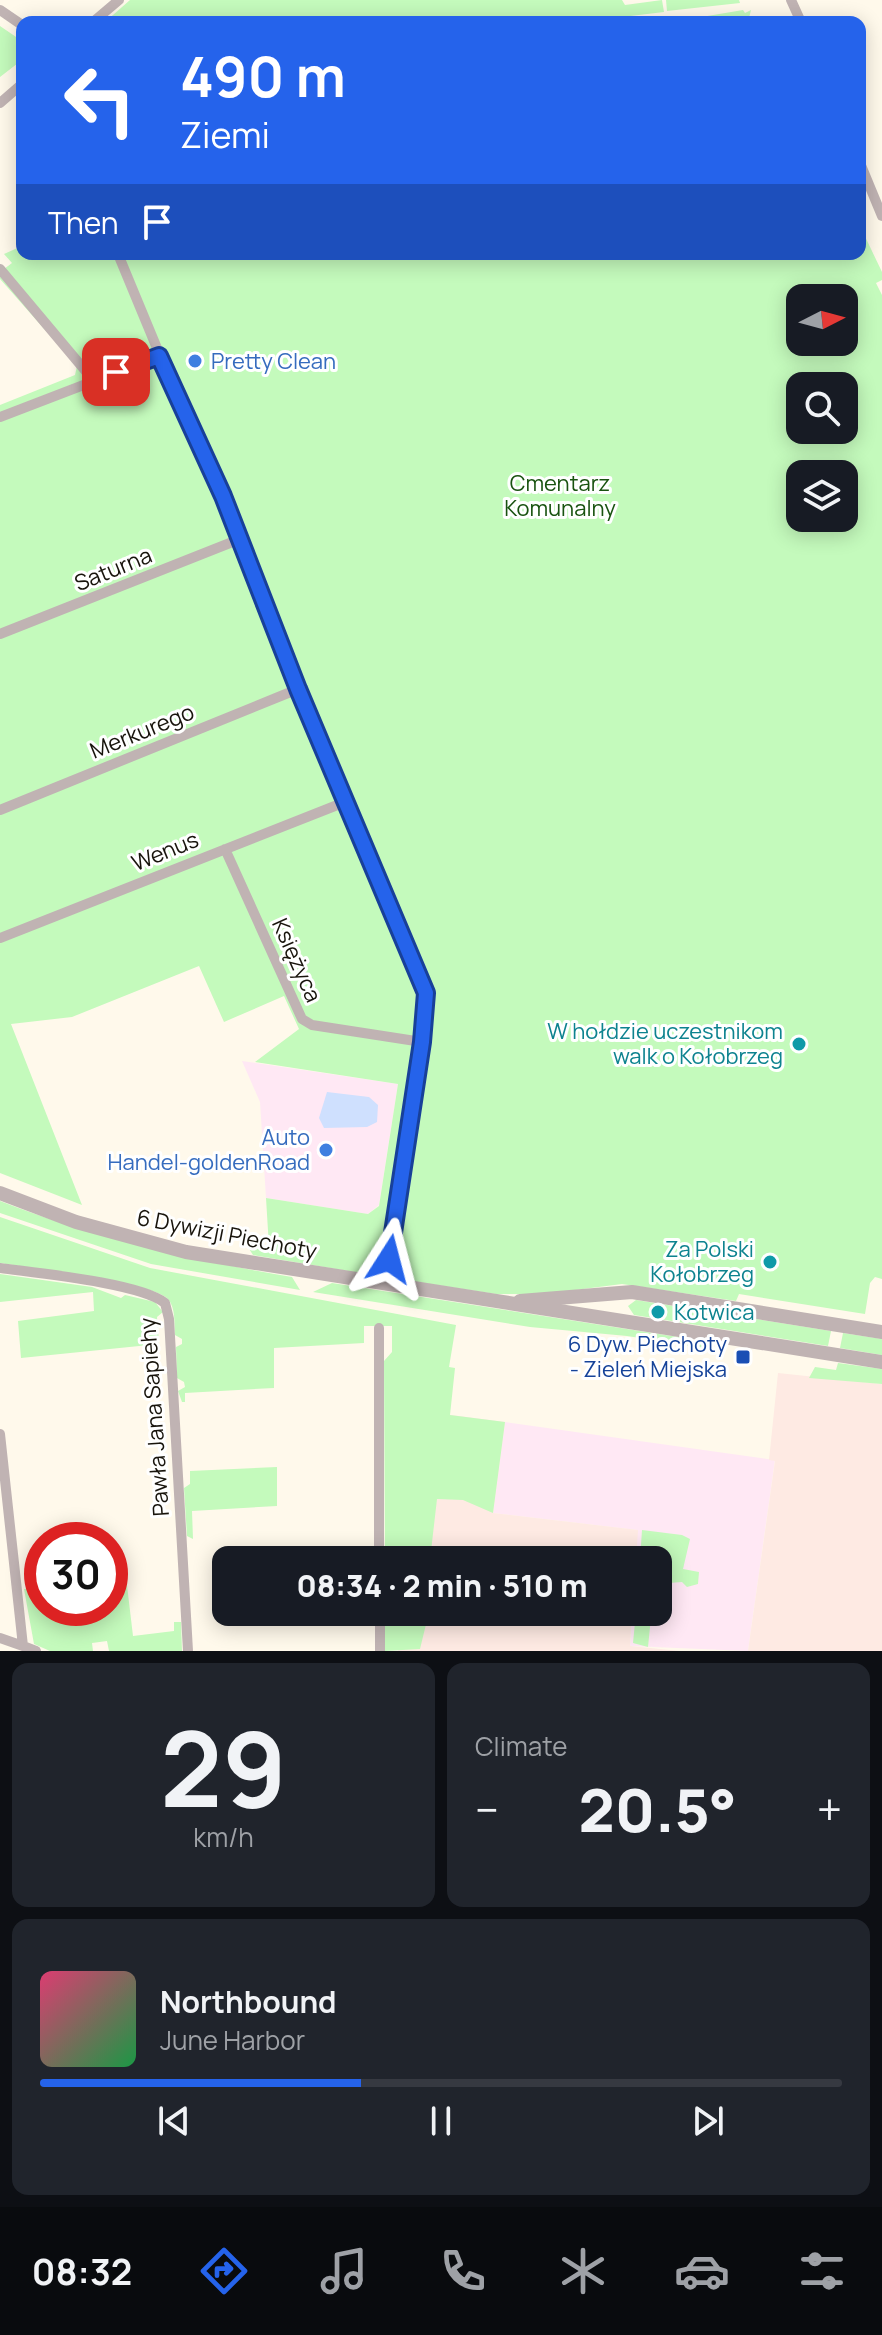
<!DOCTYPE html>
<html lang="en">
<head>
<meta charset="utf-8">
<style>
  body { margin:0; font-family:Manrope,sans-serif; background:#20242c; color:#f1f3f6; height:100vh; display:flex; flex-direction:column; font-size:30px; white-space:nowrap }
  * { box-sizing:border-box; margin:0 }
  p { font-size:26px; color:#9ea1a6 }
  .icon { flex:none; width:44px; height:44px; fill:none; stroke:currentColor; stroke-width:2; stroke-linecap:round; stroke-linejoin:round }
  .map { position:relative; height:1651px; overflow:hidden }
  .panel { display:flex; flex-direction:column; gap:12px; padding:12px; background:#0d0f14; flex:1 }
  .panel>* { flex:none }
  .hud { position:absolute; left:16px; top:16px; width:850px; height:244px; border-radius:16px; box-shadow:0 4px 20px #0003; background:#2563eb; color:#fff; overflow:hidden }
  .needle { width:52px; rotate:84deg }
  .fabs { position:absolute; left:786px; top:284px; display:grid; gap:16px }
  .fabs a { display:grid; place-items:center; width:72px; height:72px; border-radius:16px; background:#171b24; box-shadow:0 4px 20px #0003; font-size:40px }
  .speed { position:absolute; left:24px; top:1522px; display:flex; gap:16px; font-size:40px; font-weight:700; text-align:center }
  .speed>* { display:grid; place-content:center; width:104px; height:104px; border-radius:50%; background:#171b24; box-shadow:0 4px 20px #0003; line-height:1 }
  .speed .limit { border:12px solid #d22; background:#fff; color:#111 }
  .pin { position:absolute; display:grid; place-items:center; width:68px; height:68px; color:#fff; margin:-34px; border-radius:16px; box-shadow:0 4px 12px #0006 }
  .me { position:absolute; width:88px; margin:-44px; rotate:9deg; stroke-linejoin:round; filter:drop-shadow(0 0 6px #0008) }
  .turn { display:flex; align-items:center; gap:28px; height:168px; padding:0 32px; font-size:36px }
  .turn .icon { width:104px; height:104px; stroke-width:2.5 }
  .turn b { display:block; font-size:56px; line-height:68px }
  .then { display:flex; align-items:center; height:76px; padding:0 32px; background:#0003; gap:16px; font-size:30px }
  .big { font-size:60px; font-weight:800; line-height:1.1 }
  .panel .tile { flex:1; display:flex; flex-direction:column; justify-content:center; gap:12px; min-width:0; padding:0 28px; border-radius:16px; background:#20242c }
  .panel .dial { align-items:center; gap:0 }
  .dial b { font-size:104px; line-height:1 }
  .song { display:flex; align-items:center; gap:24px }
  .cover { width:96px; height:96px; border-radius:12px; background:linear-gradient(135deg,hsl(340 70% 55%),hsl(140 70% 35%)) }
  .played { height:8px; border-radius:4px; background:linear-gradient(90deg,#2563eb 40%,#363941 40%) }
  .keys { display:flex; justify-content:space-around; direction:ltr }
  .heat { display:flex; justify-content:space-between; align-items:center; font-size:44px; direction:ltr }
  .panel .tiles { flex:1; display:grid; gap:12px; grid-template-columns:1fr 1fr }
  .tile:last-child { grid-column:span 2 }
  .trip { position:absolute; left:212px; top:1546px; width:460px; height:80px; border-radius:16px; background:#171b24; box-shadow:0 4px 20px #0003; font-weight:800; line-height:80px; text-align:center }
  .tabs { display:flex; height:128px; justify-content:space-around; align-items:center; background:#090b0e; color:#9ea1a6 }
  .tabs .icon { width:56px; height:56px }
  .tabs .active { color:#2563eb }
  .tabs b { font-size:36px; color:#f1f3f6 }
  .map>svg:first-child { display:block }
  .commercial { fill:#ffe8f4 }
  .industrial { fill:#feeae3 }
  .green { fill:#c4fabc; fill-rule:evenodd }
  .water { fill:#cfe0fe }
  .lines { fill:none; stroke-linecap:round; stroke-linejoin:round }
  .minor { stroke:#c0b3b3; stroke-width:10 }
  .tertiary { stroke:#c0b3b3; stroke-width:14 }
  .route-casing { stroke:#184099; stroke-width:20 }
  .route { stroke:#2563eb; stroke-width:14 }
  .shop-dot { fill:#3f7fe0; stroke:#fff; stroke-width:3 }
  .culture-dot { fill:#0f9aa8; stroke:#fff; stroke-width:3 }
  .transit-dot { fill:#1a4fb4; stroke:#fff; stroke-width:3 }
  .labels { text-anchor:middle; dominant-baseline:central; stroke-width:6; stroke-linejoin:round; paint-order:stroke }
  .shop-label { font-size:22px; fill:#366cbe; stroke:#fff; text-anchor:start }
  .park-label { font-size:22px; fill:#195310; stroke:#fff }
  .street-label { font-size:22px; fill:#18140c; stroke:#fff }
  .culture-label { font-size:22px; fill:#0d838f; stroke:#fff; text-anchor:end }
  .transit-label { font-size:22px; fill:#164399; stroke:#fff; text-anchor:end }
</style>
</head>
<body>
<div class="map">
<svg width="882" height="1651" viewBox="0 0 882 1651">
  <rect width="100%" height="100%" fill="#fff9eb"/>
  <path class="commercial" d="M242,1061L398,1084L379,1205L368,1214L266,1198L260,1102Z
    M505,1422L775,1460L748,1651L630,1646L632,1612H658V1560H636L637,1530L493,1513Z"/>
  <path class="industrial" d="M778,1373L882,1384V1651H748L775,1461L769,1460Z
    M436,1413L505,1422L493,1513L638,1530L636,1560H412Z
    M404,1612H632L630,1646L680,1651H398Z"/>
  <path class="green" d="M130,0H622L625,5L662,0L664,12L580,22H105Z
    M666,0H739L740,3L667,11Z
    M743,10L745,13L751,10L748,22H672Z
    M0,26L22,41V60L0,77Z
    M860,226L882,272V280L876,283L882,295V1279L875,1277L870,1283L865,1314L739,1294L736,1301L622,1284L544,1294H496L410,1281L398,1274L394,1259L383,1258L373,1271L360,1273L253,1255L246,1244L269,1247L266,1198L368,1214L379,1206L398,1084L255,1062L299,1029L284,996L224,1022L199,966L72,1017L11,1024L82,1205L0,1173V405L75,375L77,366L0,279V272L12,263L4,254L22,246V254H860ZM800,298H844V342H800ZM800,386H844V430H800ZM800,474H844V518H800Z
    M0,1201C96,1238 191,1260 292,1277L300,1290L151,1264L0,1213Z
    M0,1217L150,1268L456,1325L449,1367L455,1368L450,1415L505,1422L493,1513L463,1500L437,1499L430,1560H385L384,1361L392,1352V1326H364V1343L274,1348V1388L185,1393V1402H182L178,1391L185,1387L184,1382L177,1378L176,1347L182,1344V1339L175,1335C174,1324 176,1308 168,1299C152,1282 29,1268 0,1263Z
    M0,1274L92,1287L121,1298L125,1295L155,1302L163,1312L157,1317L159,1344L21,1358L18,1321L94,1311L93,1292L0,1302Z
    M332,1283L691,1339L711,1346L710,1349L627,1336L530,1327L313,1292Z
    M636,1300L831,1331L828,1346L634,1315L628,1306Z
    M843,1333L882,1339V1355L840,1348Z
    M838,1363L882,1369V1384L809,1378L815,1367L836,1370Z
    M277,1467V1506L192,1511L193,1539L187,1536L184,1488L190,1484V1471Z
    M642,1530L682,1535L690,1539L683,1569L699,1572L698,1584L687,1587L682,1582L669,1583L664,1611L651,1617L648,1647L633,1643L636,1612H658V1560H640Z
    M126,1577L133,1636L174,1631V1622H181L182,1651H109L107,1641L92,1643L93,1651H50L34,1644L24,1589L42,1587V1608H110V1579Z
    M385,1612H429L420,1649L385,1651Z"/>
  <path class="water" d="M327,1092L369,1097L378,1105L377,1122L367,1127L324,1128L319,1118Z"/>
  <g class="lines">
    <path class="minor" d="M791,0L801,22
      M0,10L22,25
      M93,22L119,0
      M0,103L22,84
      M860,163L882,216
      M118,254L183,411L223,496L298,689L426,993L422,1042L384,1285
      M0,269L94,381
      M0,417L159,356
      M0,634L240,539
      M0,810L298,689
      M225,849L302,1019L312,1025L422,1042
      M0,938L345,802
      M0,1268C36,1273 140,1283 165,1303L169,1319L188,1651
      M379,1328V1560
      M0,1434L23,1646L36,1651
      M380,1612V1651
      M0,1638L23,1646"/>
    <path class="tertiary" d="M0,1193L76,1222L186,1252L882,1362
      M520,1301L632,1292L882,1332"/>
  </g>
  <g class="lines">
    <g class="route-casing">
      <path id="route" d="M116,372L159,356L223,496L298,689L426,993L422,1042L389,1259"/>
    </g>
    <use href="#route" class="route"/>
  </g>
  <g class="shop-dot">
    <circle cx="195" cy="361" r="8"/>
    <circle cx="326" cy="1150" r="8"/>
  </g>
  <g class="culture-dot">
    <circle cx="799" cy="1044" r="8"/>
    <circle cx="770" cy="1262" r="8"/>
    <circle cx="658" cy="1312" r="8"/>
  </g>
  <rect class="transit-dot" x="735" y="1349" width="16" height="16" rx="4"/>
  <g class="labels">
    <g class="shop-label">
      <text x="211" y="361">Pretty Clean</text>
      <text x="310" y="1137" text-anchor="end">Auto<tspan x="310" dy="25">Handel-goldenRoad</tspan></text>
    </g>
    <g class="park-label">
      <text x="560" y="483">Cmentarz<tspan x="560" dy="25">Komunalny</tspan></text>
    </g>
    <g class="street-label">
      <text transform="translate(113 569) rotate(-22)">Saturna</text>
      <text transform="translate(142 731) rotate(-22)">Merkurego</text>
      <text transform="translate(165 851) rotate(-22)">Wenus</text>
      <text transform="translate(297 960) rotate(66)">Księżyca</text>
      <text transform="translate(227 1234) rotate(11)">6 Dywizji Piechoty</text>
      <text transform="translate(154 1417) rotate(-94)">Pawła Jana Sapiehy</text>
    </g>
    <g class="culture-label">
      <text x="783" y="1031">W hołdzie uczestnikom<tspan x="783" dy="25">walk o Kołobrzeg</tspan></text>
      <text x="754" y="1249">Za Polski<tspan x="754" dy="25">Kołobrzeg</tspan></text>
      <text x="674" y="1312" text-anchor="start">Kotwica</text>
    </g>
    <g class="transit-label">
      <text x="727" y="1344">6 Dyw. Piechoty<tspan x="727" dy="25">- Zieleń Miejska</tspan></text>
    </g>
  </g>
</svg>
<div class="fabs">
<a><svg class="needle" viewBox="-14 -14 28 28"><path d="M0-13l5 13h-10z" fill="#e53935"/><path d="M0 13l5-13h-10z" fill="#9ea1a6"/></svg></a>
<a><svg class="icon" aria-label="search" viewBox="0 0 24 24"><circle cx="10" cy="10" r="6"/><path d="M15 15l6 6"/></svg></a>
<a><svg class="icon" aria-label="layers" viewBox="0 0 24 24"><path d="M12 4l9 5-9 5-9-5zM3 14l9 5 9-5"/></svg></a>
</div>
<div class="speed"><div class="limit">30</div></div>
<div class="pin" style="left:116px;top:372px;background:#d93025"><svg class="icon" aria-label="arrive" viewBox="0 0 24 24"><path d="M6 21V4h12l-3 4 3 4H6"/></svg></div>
<svg class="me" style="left:389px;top:1259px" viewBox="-20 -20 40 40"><path d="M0-17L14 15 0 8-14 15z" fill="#2563eb" stroke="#fff" stroke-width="4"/></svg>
<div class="trip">08:34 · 2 min · 510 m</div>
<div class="hud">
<div class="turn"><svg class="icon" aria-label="left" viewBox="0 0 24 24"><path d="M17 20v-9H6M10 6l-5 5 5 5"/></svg><div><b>490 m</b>Ziemi</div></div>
<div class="then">Then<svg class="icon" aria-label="arrive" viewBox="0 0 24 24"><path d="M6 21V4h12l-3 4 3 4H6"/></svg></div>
</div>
</div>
<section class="panel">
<div class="tiles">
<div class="tile dial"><b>29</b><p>km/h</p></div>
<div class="tile"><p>Climate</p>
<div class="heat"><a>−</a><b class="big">20.5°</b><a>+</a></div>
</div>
<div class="tile">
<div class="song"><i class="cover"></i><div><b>Northbound</b><p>June Harbor</p></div></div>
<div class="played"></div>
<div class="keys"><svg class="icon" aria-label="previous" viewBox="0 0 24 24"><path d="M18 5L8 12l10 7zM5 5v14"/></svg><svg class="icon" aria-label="pause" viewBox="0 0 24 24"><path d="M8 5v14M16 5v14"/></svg><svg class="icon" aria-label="next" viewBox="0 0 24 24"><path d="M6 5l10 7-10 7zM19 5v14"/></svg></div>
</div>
</div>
</section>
<nav class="tabs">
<b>08:32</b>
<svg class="icon active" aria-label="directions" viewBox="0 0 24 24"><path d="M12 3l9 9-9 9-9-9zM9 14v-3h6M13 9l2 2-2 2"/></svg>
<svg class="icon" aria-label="music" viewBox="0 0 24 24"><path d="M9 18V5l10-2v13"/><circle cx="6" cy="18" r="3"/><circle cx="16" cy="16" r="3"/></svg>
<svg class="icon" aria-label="phone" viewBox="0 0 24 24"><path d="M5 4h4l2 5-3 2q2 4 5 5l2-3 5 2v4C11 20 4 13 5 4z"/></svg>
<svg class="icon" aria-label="climate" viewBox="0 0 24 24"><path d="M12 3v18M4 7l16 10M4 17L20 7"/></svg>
<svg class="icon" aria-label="car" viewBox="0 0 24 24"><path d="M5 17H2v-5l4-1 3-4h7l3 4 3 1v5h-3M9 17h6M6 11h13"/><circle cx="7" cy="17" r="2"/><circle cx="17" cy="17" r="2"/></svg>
<svg class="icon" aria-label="filters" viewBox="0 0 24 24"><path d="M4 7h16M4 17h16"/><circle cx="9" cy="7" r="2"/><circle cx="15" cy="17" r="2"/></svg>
</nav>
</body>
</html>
